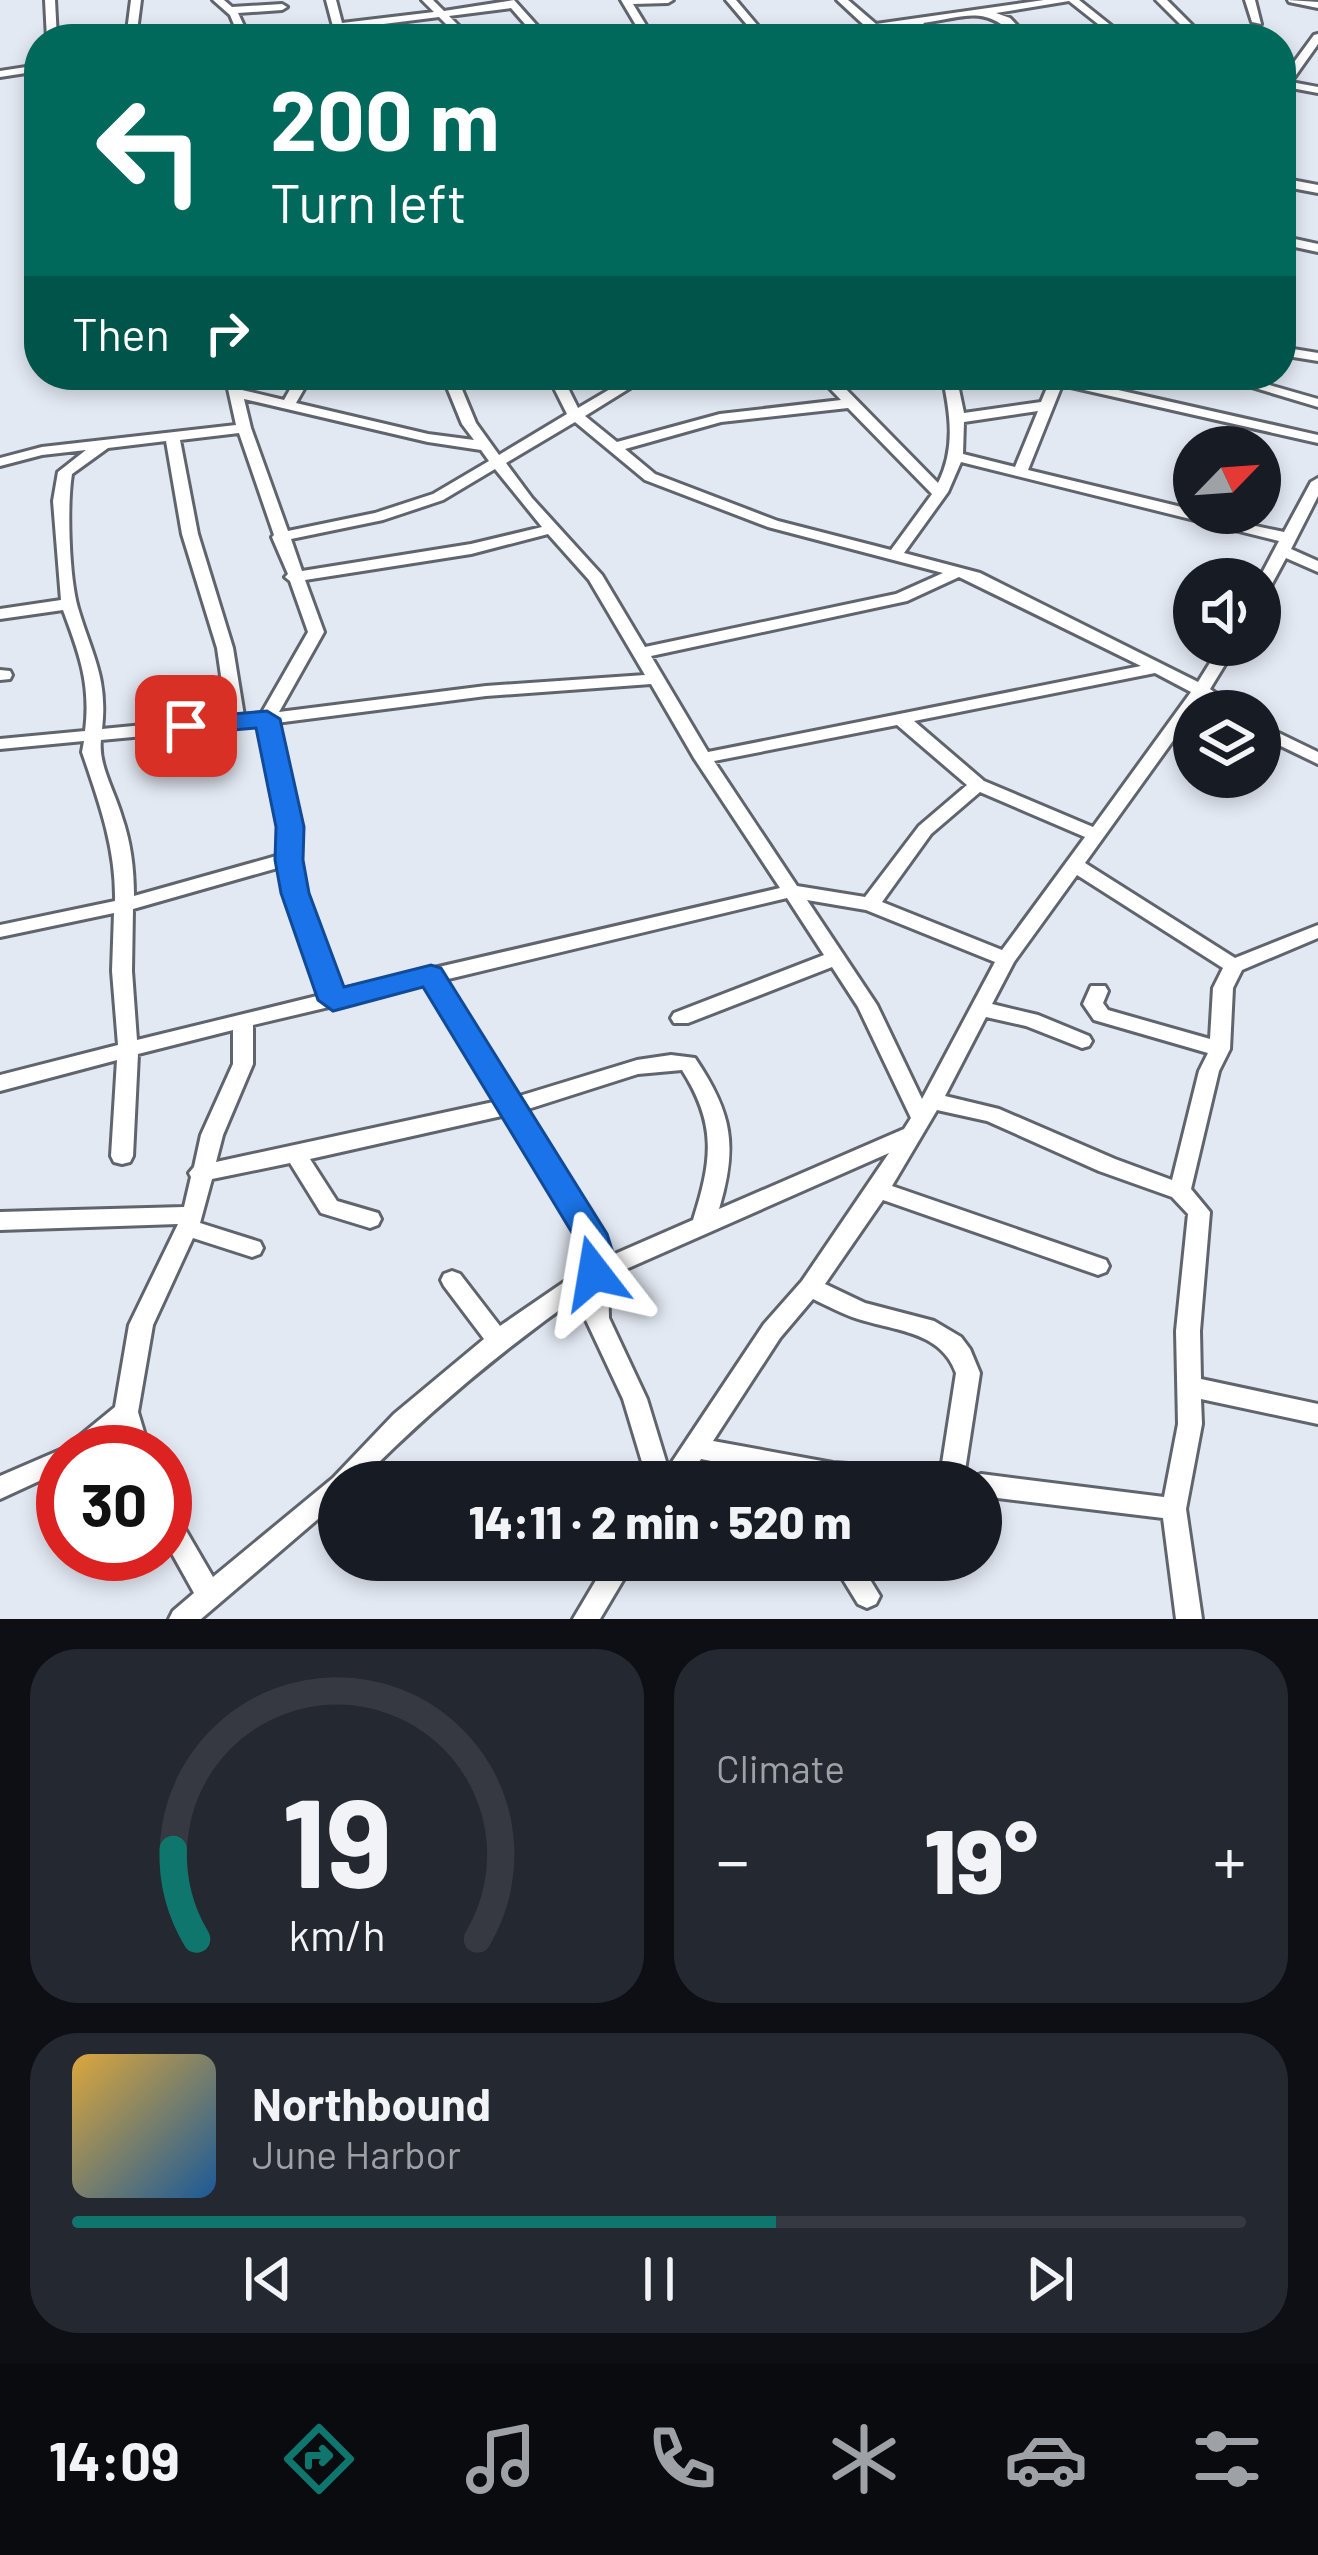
<!DOCTYPE html>
<html lang="en">
<head>
<meta charset="utf-8">
<style>
  body { margin:0; font-family:Barlow,sans-serif; background:#242831; color:#f1f3f6; height:100vh; display:flex; flex-direction:column; font-size:45px; white-space:nowrap }
  * { box-sizing:border-box; margin:0 }
  p { font-size:39px; color:#9ea1a6 }
  .icon { flex:none; width:66px; height:66px; fill:none; stroke:currentColor; stroke-width:2; stroke-linecap:round; stroke-linejoin:round }
  .map { position:relative; height:1619px; overflow:hidden }
  .details { display:flex; flex-direction:column; gap:30px; padding:30px; background:#0d0f14; flex:1 }
  .details>* { flex:none }
  .top-card { position:absolute; left:24px; top:24px; width:1272px; height:366px; border-radius:48px; box-shadow:0 6px 18px #0003; background:#00695c; color:#fff; overflow:hidden }
  .needle { width:78px; rotate:65deg }
  .fabs { position:absolute; left:1173px; top:426px; display:grid; gap:24px }
  .fabs a { display:grid; place-items:center; width:108px; height:108px; border-radius:50%; background:#171b24; box-shadow:0 6px 18px #0003; font-size:60px }
  .speed { position:absolute; left:36px; top:1425px; display:flex; gap:24px; font-size:60px; font-weight:700; text-align:center }
  .speed>* { display:grid; place-content:center; width:156px; height:156px; border-radius:50%; background:#171b24; box-shadow:0 6px 18px #0003; line-height:1 }
  .speed .limit { border:18px solid #d22; background:#fff; color:#111 }
  .pin { position:absolute; display:grid; place-items:center; width:102px; height:102px; color:#fff; margin:-51px; border-radius:24px; box-shadow:0 6px 18px #0006 }
  .me { position:absolute; width:132px; margin:-66px; rotate:346deg; stroke-linejoin:round; filter:drop-shadow(0 0 9px #0008) }
  .turn { display:flex; align-items:center; gap:42px; height:252px; padding:0 48px; font-size:54px }
  .turn .icon { width:156px; height:156px; stroke-width:2.5 }
  .turn b { display:block; font-size:84px; line-height:102px }
  .then { display:flex; align-items:center; height:114px; padding:0 48px; background:#0003; gap:24px; font-size:45px }
  .big { font-size:90px; font-weight:800; line-height:1.1 }
  .details .widget { flex:1; display:flex; flex-direction:column; justify-content:center; gap:18px; min-width:0; padding:0 42px; border-radius:48px; background:#242831 }
  .details .dial { align-items:center; gap:0 }
  .dial svg { height:312px; overflow:visible; fill:none; stroke:#363941; stroke-width:7; stroke-linecap:round; text-anchor:middle }
  .dial text { fill:#f1f3f6; stroke:none }
  .song { display:flex; align-items:center; gap:36px }
  .cover { width:144px; height:144px; border-radius:18px; background:linear-gradient(135deg,hsl(40 70% 55%),hsl(210 70% 35%)) }
  .played { height:12px; border-radius:6px; background:linear-gradient(90deg,#0f766e 60%,#363941 60%) }
  .keys { display:flex; justify-content:space-around; direction:ltr }
  .heat { display:flex; justify-content:space-between; align-items:center; font-size:66px; direction:ltr }
  .details .tiles { flex:1; display:grid; gap:30px; grid-template-columns:1fr 1fr }
  .widget:last-child { grid-column:span 2 }
  .trip { position:absolute; left:318px; top:1461px; width:684px; height:120px; border-radius:60px; background:#171b24; box-shadow:0 6px 18px #0003; font-weight:800; line-height:120px; text-align:center }
  .menu { display:flex; height:192px; justify-content:space-around; align-items:center; background:#090b0e; color:#9ea1a6 }
  .menu .icon { width:84px; height:84px }
  .menu .current { color:#0f766e }
  .menu b { font-size:54px; color:#f1f3f6 }
  .map>svg:first-child { display:block }
  .lines { fill:none; stroke-linecap:round; stroke-linejoin:round }
  .minor-casing { stroke:#60646d; stroke-width:6 }
  .minor { fill:#fff; fill-rule:evenodd }
  .route { fill:#1a73e8; stroke:#114b97; stroke-width:3 }
</style>
</head>
<body>
<div class="map">
<svg width="1318" height="1619" viewBox="0 0 1318 1619">
  <rect width="100%" height="100%" fill="#e3e9f3"/>
  <g class="lines">
    <g class="minor-casing">
      <path id="minor" d="M45,0H55L57,39H47Z
        M131,0H141L136,39H126Z
        M213,0H224L232,7L282,4L287,7L282,10L238,13L250,39H240L230,15Z
        M326,0H336L342,23L434,12L422,0H433L444,11L514,0L549,39H538L511,8L449,16L472,39H461L439,17L344,29L345,34L340,37L335,34Z
        M621,0H673L668,3L633,4L652,35L651,37H643L641,33L551,39L556,36L637,27Z
        M726,0H736L769,39H759Z
        M837,0H848L876,24L1044,0H1079L1128,39H1117L1069,1L996,13L1010,18L1030,39H1019C984,4 968,17 923,23L942,39H930L912,25L815,39H788L865,26Z
        M1156,0H1167L1206,39H1195Z
        M1245,0H1255L1261,24L1252,22Z
        M1288,0L1318,2V8L1289,2Z
        M1318,34V44L1291,82L1318,87V93L1286,87L1281,90V80L1314,35Z
        M39,65V71L0,77V71Z
        M1281,178L1318,185V193L1281,186Z
        M1281,236L1318,244V252L1281,244Z
        M1281,347L1318,353V361L1281,355Z
        M225,375H239L242,390L284,400L298,375H312L296,403L428,434L474,440L462,424L442,375H456L476,423L499,455L567,414L555,390L556,375H570L569,390L578,408L634,375H651L585,416L617,442L720,414L841,400L817,375H832L938,483C956,448 950,412 942,375H956L964,413L1041,402L1049,383L1027,375H1066L1065,378L1318,435V443L1062,385L1028,470L1194,510V513L1284,532L1311,482L1318,478V496L1291,549L1318,561V572L1286,558L1266,595L1260,597L1259,579L1279,541L961,462L948,492L904,553L980,573L1198,682L1221,645H1237L1210,689L1240,711H1220L1203,699L1085,863L1235,958L1318,925V938L1242,970L1233,988L1230,1049L1219,1071L1191,1189L1210,1212L1200,1331L1201,1379L1318,1404V1424L1201,1399L1202,1424L1186,1509L1202,1619H1176L1163,1518L981,1496V1482H970L972,1477L981,1474L1164,1497L1178,1424L1176,1331L1188,1214L1172,1197L1099,1171L987,1121L937,1110L892,1186L1106,1260L1109,1266L1106,1272L1098,1275L883,1200L825,1284L865,1303L934,1321L961,1337L970,1349L980,1373L964,1477L966,1482H820L701,1459L686,1482H648L623,1399L585,1318L586,1291C502,1350 431,1409 359,1482H339V1501L201,1619H169L173,1611L194,1593L165,1541V1507L174,1510L213,1577L333,1478L394,1414L484,1339L444,1286L441,1280L444,1274L452,1271L460,1274L500,1326L586,1267L579,1236L506,1115L310,1159L337,1201L378,1213L381,1219L378,1225L370,1228L321,1213L290,1163L212,1179L200,1223L260,1242L263,1248L260,1254L252,1257L193,1238L153,1325L138,1412L150,1452H126L120,1431L93,1452H63V1470L0,1499V1476L65,1448L115,1407L129,1325L178,1224L0,1230V1212L184,1207L191,1177L189,1173L194,1167L201,1135L233,1064V1030L138,1054L133,1156L130,1162L122,1164L114,1162L111,1156L117,1060L0,1091V1075L118,1045L112,971L114,913L0,937V925L115,901C116,848 99,802 82,752L84,741L0,749V739L85,731C91,684 79,653 63,610L0,619V609L61,600L53,501L58,472L86,450L42,455L0,466V458L42,447L236,425ZM244,399L428,442L481,450L489,461L433,494L375,513L288,531L251,428ZM848,408L932,494L891,550L778,521L655,474L625,449L721,422ZM1038,411L1015,467L963,454L964,422ZM575,422L645,480L768,527L943,573L896,594L645,647L602,575L532,498L506,463ZM239,433L274,535L272,537L288,574L285,577L290,581L308,632L261,714L244,716L233,648L198,534L180,440ZM166,441L182,534L217,648L227,717L102,729C108,678 92,655 78,608C69,576 67,506 72,474L108,448ZM495,469L542,527L471,544L302,571L291,539L383,520L443,500ZM548,534L589,580L645,675L486,686L279,712L324,632L305,580L471,554ZM959,577L1141,666L708,752L651,656L907,601ZM1155,673L1191,692L1093,827L984,781L914,721ZM651,684L694,758L780,888L339,990L304,893L298,859L299,827L276,723L486,696ZM260,725L281,827L280,855L134,896C134,869 131,843 122,817C115,792 98,765 101,740ZM897,725L967,785L919,826L865,897L797,886L714,761ZM980,792L1085,837L1002,950L882,902L931,834ZM281,867L286,893L321,995L137,1040L132,971L133,909ZM1077,875L1223,968L1213,988L1210,1039L1108,1010L1103,1003L1108,991L1105,986H1091L1083,1004L1094,1020L1208,1053L1199,1071L1172,1180L1115,1159L999,1109L945,1096L986,1017L1026,1026L1082,1048L1089,1046L1092,1041L1089,1036L1038,1015L992,1004L1014,962ZM787,898L824,955L674,1013L671,1018L674,1023H688L832,967L858,1007L911,1118L904,1129L719,1209C738,1145 732,1113 695,1058L671,1055L637,1060L516,1097L444,980ZM807,900L866,910L995,962L922,1099L877,1005ZM426,984L498,1101L216,1162L223,1135L253,1064V1025ZM682,1070C717,1125 712,1160 693,1220L608,1257L598,1228L525,1110L638,1074ZM889,1153L802,1281L764,1324L668,1468L647,1399L609,1318L608,1277ZM813,1299C828,1306 842,1314 858,1319C895,1331 941,1331 956,1373L941,1470L833,1463L713,1441L780,1338Z
        M1212,375H1234L1318,399V407Z
        M0,670L10,671L12,675L10,679L0,680Z
        M1260,724L1318,752V764L1260,736Z
        M608,1560H635L600,1619H573Z
        M831,1560H858L880,1596L876,1604L867,1608L858,1604Z"/>
    </g>
    <use href="#minor" class="minor"/>
  </g>
  <path class="route" d="M267,711L280,719L304,827L303,860L309,893L344,987L431,965L441,968L607,1234L614,1256L606,1282L594,1286L582,1282L574,1236L423,987L333,1011L318,1000L281,893L275,860L276,827L256,728L186,734L173,726L186,718Z"/>
</svg>
<div class="fabs">
<a><svg class="needle" viewBox="-14 -14 28 28"><path d="M0-13l5 13h-10z" fill="#e53935"/><path d="M0 13l5-13h-10z" fill="#9ea1a6"/></svg></a>
<a><svg class="icon" aria-label="sound" viewBox="0 0 24 24"><path d="M4 9h4l5-4v14l-5-4H4zM17 9q2 3 0 6"/></svg></a>
<a><svg class="icon" aria-label="layers" viewBox="0 0 24 24"><path d="M12 4l9 5-9 5-9-5zM3 14l9 5 9-5"/></svg></a>
</div>
<div class="speed"><div class="limit">30</div></div>
<div class="pin" style="left:186px;top:726px;background:#d93025"><svg class="icon" aria-label="arrive" viewBox="0 0 24 24"><path d="M6 21V4h12l-3 4 3 4H6"/></svg></div>
<svg class="me" style="left:594px;top:1273px" viewBox="-20 -20 40 40"><path d="M0-17L14 15 0 8-14 15z" fill="#1a73e8" stroke="#fff" stroke-width="4"/></svg>
<div class="trip">14:11 · 2 min · 520 m</div>
<div class="top-card">
<div class="turn"><svg class="icon" aria-label="left" viewBox="0 0 24 24"><path d="M17 20v-9H6M10 6l-5 5 5 5"/></svg><div><b>200 m</b>Turn left</div></div>
<div class="then">Then<svg class="icon" aria-label="right" viewBox="0 0 24 24"><path d="M7 20v-9h11M14 6l5 5-5 5"/></svg></div>
</div>
</div>
<section class="details">
<div class="tiles">
<div class="widget dial"><svg viewBox="0 0 100 80">
<path d="M14 69A42 42 0 1 1 86 69"/>
<path d="M14 69A42 42 0 0 1 8 46" stroke="#0f766e"/>
<text x="50" y="56" font-size="32" font-weight="700">19</text>
<text x="50" y="72" font-size="11">km/h</text>
</svg></div>
<div class="widget"><p>Climate</p>
<div class="heat"><a>−</a><b class="big">19°</b><a>+</a></div>
</div>
<div class="widget">
<div class="song"><i class="cover"></i><div><b>Northbound</b><p>June Harbor</p></div></div>
<div class="played"></div>
<div class="keys"><svg class="icon" aria-label="previous" viewBox="0 0 24 24"><path d="M18 5L8 12l10 7zM5 5v14"/></svg><svg class="icon" aria-label="pause" viewBox="0 0 24 24"><path d="M8 5v14M16 5v14"/></svg><svg class="icon" aria-label="next" viewBox="0 0 24 24"><path d="M6 5l10 7-10 7zM19 5v14"/></svg></div>
</div>
</div>
</section>
<nav class="menu">
<b>14:09</b>
<svg class="icon current" aria-label="directions" viewBox="0 0 24 24"><path d="M12 3l9 9-9 9-9-9zM9 14v-3h6M13 9l2 2-2 2"/></svg>
<svg class="icon" aria-label="music" viewBox="0 0 24 24"><path d="M9 18V5l10-2v13"/><circle cx="6" cy="18" r="3"/><circle cx="16" cy="16" r="3"/></svg>
<svg class="icon" aria-label="phone" viewBox="0 0 24 24"><path d="M5 4h4l2 5-3 2q2 4 5 5l2-3 5 2v4C11 20 4 13 5 4z"/></svg>
<svg class="icon" aria-label="climate" viewBox="0 0 24 24"><path d="M12 3v18M4 7l16 10M4 17L20 7"/></svg>
<svg class="icon" aria-label="car" viewBox="0 0 24 24"><path d="M5 17H2v-5l4-1 3-4h7l3 4 3 1v5h-3M9 17h6M6 11h13"/><circle cx="7" cy="17" r="2"/><circle cx="17" cy="17" r="2"/></svg>
<svg class="icon" aria-label="filters" viewBox="0 0 24 24"><path d="M4 7h16M4 17h16"/><circle cx="9" cy="7" r="2"/><circle cx="15" cy="17" r="2"/></svg>
</nav>
</body>
</html>
